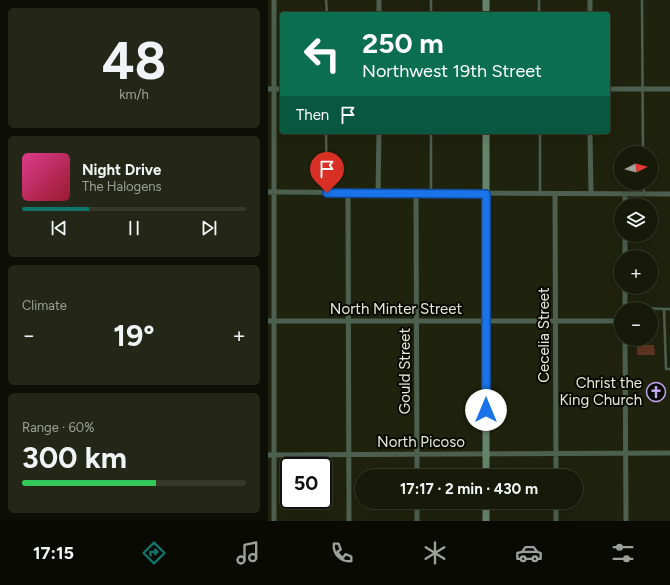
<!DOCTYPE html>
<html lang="en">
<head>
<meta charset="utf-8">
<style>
  body { margin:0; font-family:Figtree,sans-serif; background:#242717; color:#f1f3f6; height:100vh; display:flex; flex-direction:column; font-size:15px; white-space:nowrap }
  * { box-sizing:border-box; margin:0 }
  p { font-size:13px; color:#9ea19c }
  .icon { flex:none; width:22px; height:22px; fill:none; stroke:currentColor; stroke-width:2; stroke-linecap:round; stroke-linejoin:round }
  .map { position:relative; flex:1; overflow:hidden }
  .side { display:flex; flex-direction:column; gap:8px; padding:8px; background:#0d0e05; width:268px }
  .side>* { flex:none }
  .guide { position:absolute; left:12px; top:12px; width:330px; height:122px; border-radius:4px; box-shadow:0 4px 16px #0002,0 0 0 1px #36382a; background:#0b6e4f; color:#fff; overflow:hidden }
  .needle { width:26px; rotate:84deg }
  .buttons { position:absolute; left:346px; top:146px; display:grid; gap:8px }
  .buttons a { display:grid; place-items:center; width:44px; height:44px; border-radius:50%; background:#171a09; box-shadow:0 4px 16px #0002,0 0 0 1px #36382a; font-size:20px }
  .speed { position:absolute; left:12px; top:457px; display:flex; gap:8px; font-size:20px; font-weight:700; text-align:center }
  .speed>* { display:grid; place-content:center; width:52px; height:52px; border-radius:50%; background:#171a09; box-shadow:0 4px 16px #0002,0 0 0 1px #36382a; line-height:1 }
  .speed .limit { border:2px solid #111; border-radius:6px; background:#fff; color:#111 }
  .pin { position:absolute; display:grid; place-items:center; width:34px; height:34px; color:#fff; margin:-41px -17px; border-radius:50% 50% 50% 0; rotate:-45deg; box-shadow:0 0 4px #0007 }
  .pin .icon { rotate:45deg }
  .me { position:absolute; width:44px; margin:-22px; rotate:0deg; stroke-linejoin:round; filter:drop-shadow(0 0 3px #0008) }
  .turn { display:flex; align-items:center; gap:14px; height:84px; padding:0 16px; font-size:18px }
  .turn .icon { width:52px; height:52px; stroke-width:2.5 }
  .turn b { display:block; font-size:28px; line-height:34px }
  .then { display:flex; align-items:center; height:38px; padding:0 16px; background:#0003; gap:8px; font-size:15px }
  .big { font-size:30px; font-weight:700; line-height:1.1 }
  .side .card { flex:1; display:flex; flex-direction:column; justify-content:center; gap:6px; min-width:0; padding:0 14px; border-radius:6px; background:#242717 }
  .side .dial { align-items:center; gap:0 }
  .dial b { font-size:52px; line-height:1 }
  .song { display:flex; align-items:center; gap:12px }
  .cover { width:48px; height:48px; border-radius:6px; background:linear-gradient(135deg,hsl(330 70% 55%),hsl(350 70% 35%)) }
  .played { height:4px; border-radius:2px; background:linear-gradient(90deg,#0f766e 30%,#36382a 30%) }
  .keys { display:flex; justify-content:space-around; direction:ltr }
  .heat { display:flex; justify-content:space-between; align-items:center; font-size:22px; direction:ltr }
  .charge { height:6px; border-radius:3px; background:linear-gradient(90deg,#34c759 60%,#36382a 0) }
  .trip { position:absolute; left:87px; top:469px; width:228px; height:40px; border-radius:20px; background:#171a09; box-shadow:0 4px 16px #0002,0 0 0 1px #36382a; font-weight:700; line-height:40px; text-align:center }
  .tabs { display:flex; height:64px; justify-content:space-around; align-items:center; background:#090a04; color:#9ea19c }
  .tabs .icon { width:28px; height:28px }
  .tabs .on { color:#0f766e }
  .tabs b { font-size:18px; color:#f1f3f6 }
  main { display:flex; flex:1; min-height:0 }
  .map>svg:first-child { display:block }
  .garden { fill:#5f3522 }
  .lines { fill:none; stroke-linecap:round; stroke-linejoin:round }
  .lane { stroke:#4d6050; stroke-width:2.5 }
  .street { stroke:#4d6050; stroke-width:5 }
  .secondary { stroke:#66846b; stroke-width:7 }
  .route-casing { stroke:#114b97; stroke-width:10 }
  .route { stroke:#1a73e8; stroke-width:7 }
  .labels { text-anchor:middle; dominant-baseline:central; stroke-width:4; stroke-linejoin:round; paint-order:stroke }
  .street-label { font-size:15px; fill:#e7eadc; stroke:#090b03 }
  .poi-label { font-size:15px; fill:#e7eadc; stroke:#090b03; text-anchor:end }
</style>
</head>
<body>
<main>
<section class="side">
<div class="card dial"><b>48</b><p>km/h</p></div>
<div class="card">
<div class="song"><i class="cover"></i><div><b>Night Drive</b><p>The Halogens</p></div></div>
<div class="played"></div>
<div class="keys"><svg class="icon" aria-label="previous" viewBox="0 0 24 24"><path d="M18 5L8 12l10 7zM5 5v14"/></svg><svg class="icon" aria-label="pause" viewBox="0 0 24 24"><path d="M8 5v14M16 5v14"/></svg><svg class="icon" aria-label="next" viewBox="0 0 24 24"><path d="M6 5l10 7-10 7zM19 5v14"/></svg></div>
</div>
<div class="card"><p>Climate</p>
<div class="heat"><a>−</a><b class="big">19°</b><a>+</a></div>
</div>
<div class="card"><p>Range · 60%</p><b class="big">300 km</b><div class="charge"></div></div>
</section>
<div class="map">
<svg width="402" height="521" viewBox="0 0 402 521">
  <rect width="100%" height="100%" fill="#1f220c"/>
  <path class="garden" d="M369,345H386L387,355H369Z"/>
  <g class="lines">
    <path class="lane" d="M58,0L59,14
      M374,0L375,153
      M163,14V0
      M271,14V0
      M58,132L59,191
      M163,132V193
      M272,132V193
      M376,183V194
      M357,307L396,309
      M402,309H396L398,369H402"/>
    <path class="street" d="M111,14V0
      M322,14V0
      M0,89H14
      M340,89H402
      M322,132L323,194
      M0,192L402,194
      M80,193L81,521
      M110,193L111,132
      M148,194L149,476
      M287,194L288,476
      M357,194V205
      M357,235V257
      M357,287V309
      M0,321H353
      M357,339L358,521
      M0,455L402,453
      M149,502V521
      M288,502V521
      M6,521V0"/>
    <path class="secondary" d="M218,14V0
      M218,476V132
      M218,502V521"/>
  </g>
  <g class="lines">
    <g class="route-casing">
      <path id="route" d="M59,193L218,194V410"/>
    </g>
    <use href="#route" class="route"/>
  </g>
  <defs>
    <g id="church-ring" transform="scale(1)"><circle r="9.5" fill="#090b03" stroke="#c2a8f2" stroke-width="1.5"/><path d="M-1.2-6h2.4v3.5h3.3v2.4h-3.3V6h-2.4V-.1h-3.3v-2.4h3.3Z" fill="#c2a8f2"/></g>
  </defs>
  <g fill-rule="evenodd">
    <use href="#church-ring" x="388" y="392"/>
  </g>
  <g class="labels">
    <g class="street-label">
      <text x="128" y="309">North Minter Street</text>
      <text transform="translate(276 335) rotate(-90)">Cecelia Street</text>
      <text transform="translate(137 371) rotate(-90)">Gould Street</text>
      <text x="153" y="442">North Picoso</text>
    </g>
    <g class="poi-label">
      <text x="374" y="383">Christ the<tspan x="374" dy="17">King Church</tspan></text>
    </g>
  </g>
</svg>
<div class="buttons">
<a><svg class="needle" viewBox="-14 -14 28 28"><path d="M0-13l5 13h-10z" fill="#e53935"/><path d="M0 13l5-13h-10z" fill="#9ea19c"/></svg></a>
<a><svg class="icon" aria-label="layers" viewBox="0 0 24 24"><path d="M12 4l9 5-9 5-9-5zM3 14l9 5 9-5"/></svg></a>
<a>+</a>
<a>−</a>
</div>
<div class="speed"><div class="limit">50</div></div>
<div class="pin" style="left:59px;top:193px;background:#d93025"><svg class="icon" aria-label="arrive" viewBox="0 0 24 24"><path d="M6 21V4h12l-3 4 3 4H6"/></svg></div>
<svg class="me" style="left:218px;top:410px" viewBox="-20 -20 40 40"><circle r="19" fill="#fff"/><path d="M0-13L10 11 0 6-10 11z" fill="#1a73e8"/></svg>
<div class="trip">17:17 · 2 min · 430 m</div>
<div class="guide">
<div class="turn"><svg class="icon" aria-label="left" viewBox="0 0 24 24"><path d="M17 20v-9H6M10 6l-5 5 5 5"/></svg><div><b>250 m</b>Northwest 19th Street</div></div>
<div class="then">Then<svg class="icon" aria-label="arrive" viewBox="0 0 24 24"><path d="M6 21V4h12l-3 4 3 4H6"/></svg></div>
</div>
</div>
</main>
<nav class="tabs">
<b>17:15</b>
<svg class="icon on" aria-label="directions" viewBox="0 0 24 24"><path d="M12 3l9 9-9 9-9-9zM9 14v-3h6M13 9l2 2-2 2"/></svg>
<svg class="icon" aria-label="music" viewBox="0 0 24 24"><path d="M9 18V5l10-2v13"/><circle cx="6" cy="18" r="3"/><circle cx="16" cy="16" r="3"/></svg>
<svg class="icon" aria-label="phone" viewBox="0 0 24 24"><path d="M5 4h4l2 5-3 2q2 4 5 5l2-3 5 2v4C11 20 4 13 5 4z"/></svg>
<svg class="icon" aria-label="climate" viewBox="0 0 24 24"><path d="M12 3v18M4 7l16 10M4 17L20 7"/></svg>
<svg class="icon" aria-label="car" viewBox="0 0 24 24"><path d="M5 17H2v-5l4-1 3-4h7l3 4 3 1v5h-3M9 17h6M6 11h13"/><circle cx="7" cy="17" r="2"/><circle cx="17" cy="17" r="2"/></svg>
<svg class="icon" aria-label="filters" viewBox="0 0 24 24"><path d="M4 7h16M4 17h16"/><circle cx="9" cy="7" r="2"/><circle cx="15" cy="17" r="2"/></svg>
</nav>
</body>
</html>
